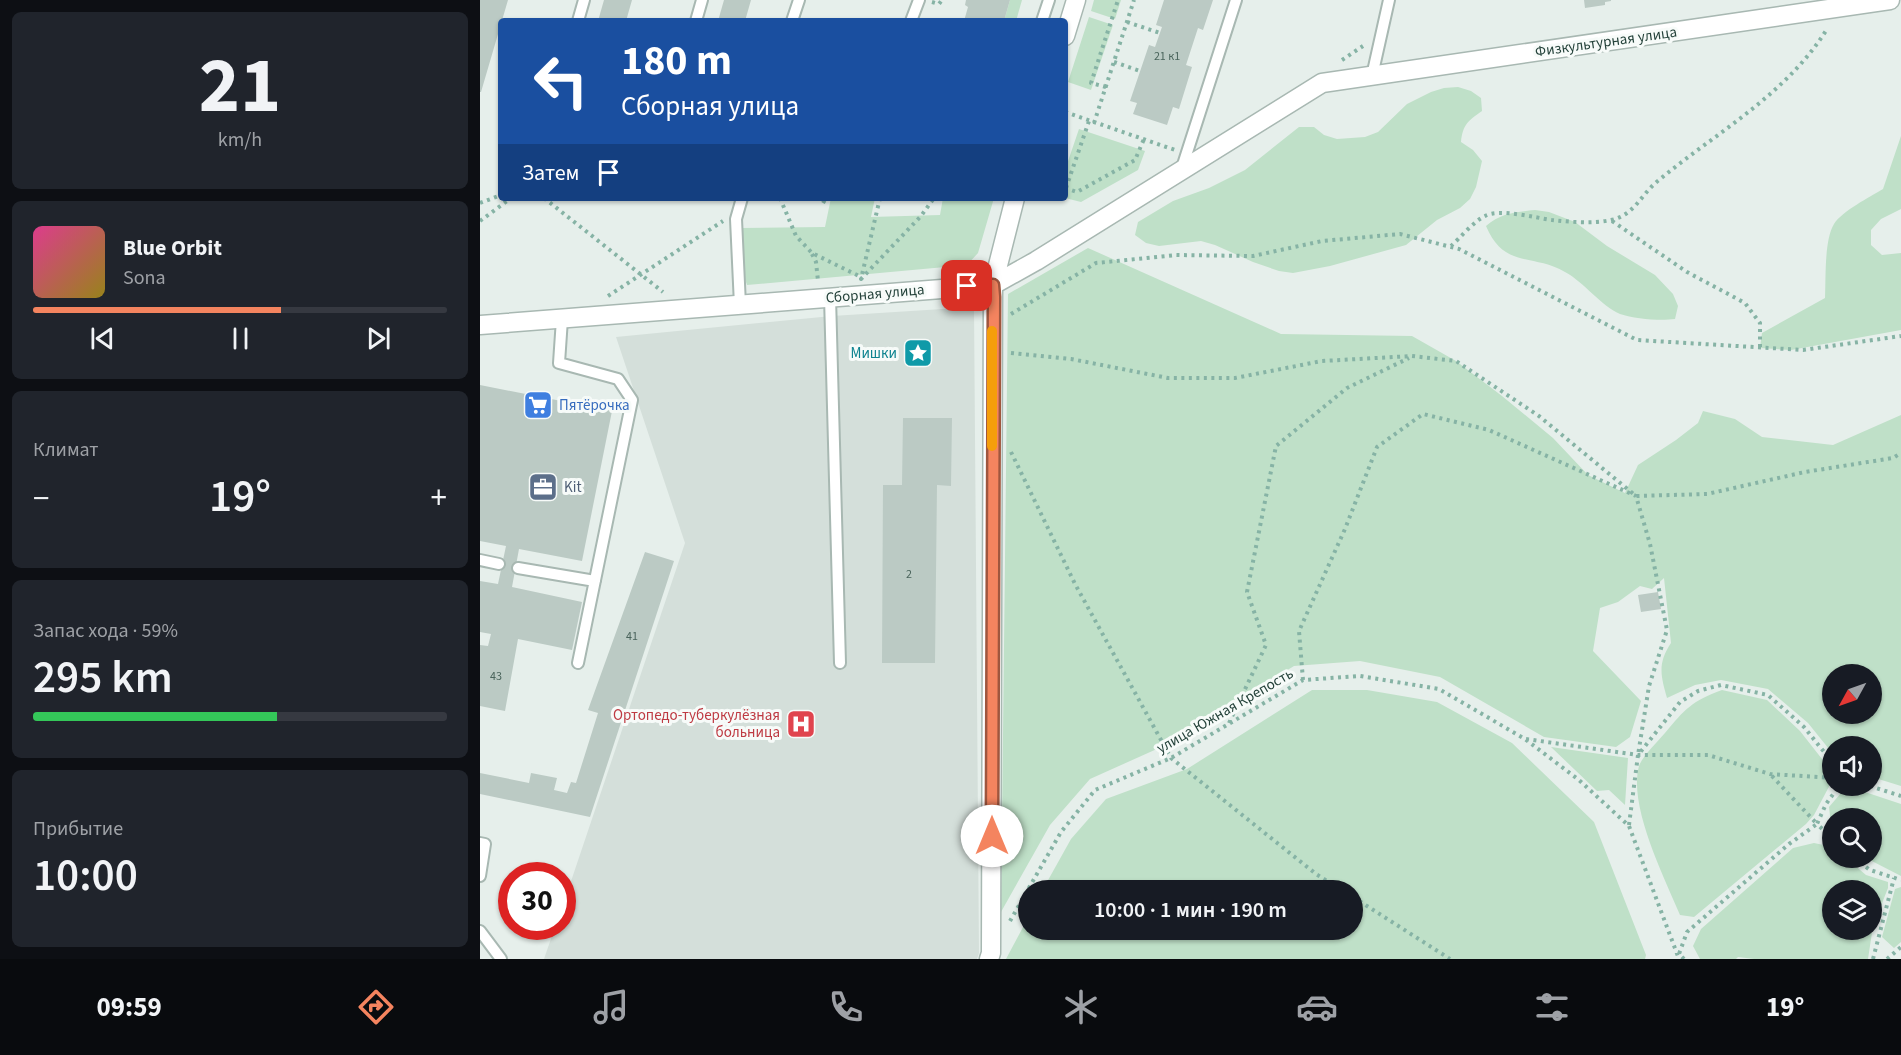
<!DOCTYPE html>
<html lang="ru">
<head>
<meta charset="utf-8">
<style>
  body { margin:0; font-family:"Source Sans 3",sans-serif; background:#20242c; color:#f1f3f6; height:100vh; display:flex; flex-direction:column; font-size:22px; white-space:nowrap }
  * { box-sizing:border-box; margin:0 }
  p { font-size:20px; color:#9ea1a6 }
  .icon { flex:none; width:33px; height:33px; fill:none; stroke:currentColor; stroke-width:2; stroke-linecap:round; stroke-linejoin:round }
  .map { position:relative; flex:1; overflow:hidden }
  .side { display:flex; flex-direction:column; gap:12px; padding:12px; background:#0d0f14; width:480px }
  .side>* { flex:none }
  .guide { position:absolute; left:18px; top:18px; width:570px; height:183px; border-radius:6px; box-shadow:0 2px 4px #0004; background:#1a4fa0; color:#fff; overflow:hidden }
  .needle { width:39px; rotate:230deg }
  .buttons { position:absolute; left:1342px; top:664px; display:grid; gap:12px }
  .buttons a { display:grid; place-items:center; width:60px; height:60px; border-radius:50%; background:#171b24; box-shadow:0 2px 4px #0004; font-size:30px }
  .speed { position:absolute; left:18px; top:862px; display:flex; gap:12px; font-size:30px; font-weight:700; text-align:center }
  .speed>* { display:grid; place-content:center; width:78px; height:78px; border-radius:50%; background:#171b24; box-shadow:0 2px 4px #0004; line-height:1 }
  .speed .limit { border:9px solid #d22; background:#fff; color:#111 }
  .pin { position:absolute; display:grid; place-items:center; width:51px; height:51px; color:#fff; margin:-26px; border-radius:12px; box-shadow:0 3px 9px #0006 }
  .me { position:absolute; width:66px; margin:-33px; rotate:0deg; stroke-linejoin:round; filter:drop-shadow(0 0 4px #0008) }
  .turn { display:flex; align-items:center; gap:21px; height:126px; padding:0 24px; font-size:27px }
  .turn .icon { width:78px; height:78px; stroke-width:2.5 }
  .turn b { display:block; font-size:42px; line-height:51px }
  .then { display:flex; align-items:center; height:57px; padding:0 24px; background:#0003; gap:12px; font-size:22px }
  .big { font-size:45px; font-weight:600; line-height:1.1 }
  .side .tile { flex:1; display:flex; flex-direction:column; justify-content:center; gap:9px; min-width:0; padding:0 21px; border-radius:9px; background:#20242c }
  .side .dial { align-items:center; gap:0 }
  .dial b { font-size:78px; line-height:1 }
  .song { display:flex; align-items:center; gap:18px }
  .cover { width:72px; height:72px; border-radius:9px; background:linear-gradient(135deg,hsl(330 70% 55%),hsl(50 70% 35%)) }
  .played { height:6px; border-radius:3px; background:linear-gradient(90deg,#f4845f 60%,#363941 60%) }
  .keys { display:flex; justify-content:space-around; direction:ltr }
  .heat { display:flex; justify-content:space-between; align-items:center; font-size:33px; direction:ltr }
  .charge { height:9px; border-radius:4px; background:linear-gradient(90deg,#34c759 59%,#363941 0) }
  .trip { position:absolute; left:538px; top:880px; width:345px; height:60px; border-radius:30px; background:#171b24; box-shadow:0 2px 4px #0004; font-weight:600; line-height:60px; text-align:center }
  .menu { display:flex; height:96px; justify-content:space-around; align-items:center; background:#090b0e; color:#9ea1a6 }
  .menu .icon { width:42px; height:42px }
  .menu .active { color:#f4845f }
  .menu b { font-size:27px; color:#f1f3f6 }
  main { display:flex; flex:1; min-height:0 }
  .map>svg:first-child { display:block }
  .built { fill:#d4dfda }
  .green { fill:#bfe0c8; fill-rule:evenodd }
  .building { fill:#bbcac4 }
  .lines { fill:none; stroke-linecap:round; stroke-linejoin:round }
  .lane-casing { stroke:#a8b8b2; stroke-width:14 }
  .street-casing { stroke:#a8b8b2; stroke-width:21 }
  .path { stroke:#86b3a5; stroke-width:4; stroke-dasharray:3 4.5; stroke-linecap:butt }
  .lane { stroke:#fff; stroke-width:10 }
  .street { stroke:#fff; stroke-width:18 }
  .route-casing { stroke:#9f563e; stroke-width:15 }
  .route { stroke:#f4845f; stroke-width:10 }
  .slow { stroke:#f59e0b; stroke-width:10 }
  .labels { text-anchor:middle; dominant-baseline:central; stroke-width:6; stroke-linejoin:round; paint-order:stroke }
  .number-label { font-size:12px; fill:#4a645c }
  .street-label { font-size:15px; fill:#24423a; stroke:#f7fbf9 }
  .culture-label { font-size:15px; fill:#0d838f; stroke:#f7fbf9; text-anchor:end }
  .shop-label { font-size:15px; fill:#366cbe; stroke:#f7fbf9; text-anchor:start }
  .service-label { font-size:15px; fill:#4e5e75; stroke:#f7fbf9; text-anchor:start }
  .health-label { font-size:15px; fill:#be3a42; stroke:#f7fbf9; text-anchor:end }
</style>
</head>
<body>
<main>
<section class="side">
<div class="tile dial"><b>21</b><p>km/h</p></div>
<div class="tile">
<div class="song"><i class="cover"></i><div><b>Blue Orbit</b><p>Sona</p></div></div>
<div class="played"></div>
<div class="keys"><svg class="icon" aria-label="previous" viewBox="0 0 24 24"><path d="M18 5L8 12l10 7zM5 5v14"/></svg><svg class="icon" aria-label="pause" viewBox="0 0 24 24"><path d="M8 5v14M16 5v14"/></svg><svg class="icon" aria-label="next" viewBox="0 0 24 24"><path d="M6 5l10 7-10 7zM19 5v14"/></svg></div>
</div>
<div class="tile"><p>Климат</p>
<div class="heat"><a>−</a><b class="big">19°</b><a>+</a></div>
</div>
<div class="tile"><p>Запас хода · 59%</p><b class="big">295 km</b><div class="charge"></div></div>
<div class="tile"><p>Прибытие</p><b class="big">10:00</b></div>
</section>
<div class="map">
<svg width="1421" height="959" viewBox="0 0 1421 959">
  <rect width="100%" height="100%" fill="#e6efeb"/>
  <path class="built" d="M494,307L499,953L497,959H64L75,927H82L83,905L205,543L136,337L352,316Z"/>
  <path class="green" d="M530,0H542L536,21H524Z
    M614,0H641L635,19L611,11Z
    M609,17L633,25L611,90L588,82Z
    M978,87L991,91L1001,98L1002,111C988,121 983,124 981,142L993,150L1002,161L996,187L990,199L980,208L957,220L926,245L850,266L813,273L799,271L773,262L735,245L721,241L679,246L666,243L655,235L658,222L693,201L729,188L765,170L819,127H834L844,135L857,139L885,137L898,132L927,104L951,92L964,88Z
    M599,129L665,151L658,170L601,202L585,198V170Z
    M1421,136V209L1401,219L1391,230V245L1402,255L1421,253V330L1311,350L1280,348L1282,333L1345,298C1346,279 1344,240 1354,224C1362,211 1390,197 1403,189Z
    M351,198H395L391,217L460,215L463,198H514L498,253L487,265L267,285L264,276L262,228L345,227Z
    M1055,210L1069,212L1095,222L1127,246L1175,275L1193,294L1198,306L1195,319C1180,321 1155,319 1140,314C1121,306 1104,282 1085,272C1052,253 1024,269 1006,226C1021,213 1035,212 1055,210Z
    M608,248L801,334L932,336L976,361L1022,396L1073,438L1108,475L1145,493L1158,465L1196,440L1218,423L1223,411L1255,419L1282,437L1353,445L1421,415V786L1392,777V747H1353V754L1328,723L1288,689L1241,680L1215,685L1187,698C1181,676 1177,664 1191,643L1184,578L1172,589L1160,586L1138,602L1120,608L1113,651L1161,701L1150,737L1136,747L1064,737L960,677L880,661L814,666L688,744L610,779L570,825L521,912L528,294ZM1353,675H1392V714H1353Z
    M832,690H887L957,702L1032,743L1114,822L1166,955L1165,959H526L549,916V930H873V891H562L591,839L626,799L707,769Z
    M1242,690L1287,700L1320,731L1353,773V779L1334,815L1326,824L1214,917L1200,915C1184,877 1148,806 1159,766C1162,757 1178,741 1185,733C1205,709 1212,701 1242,690Z
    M1071,747L1148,758L1145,805L1129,790L1117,791Z
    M1367,786L1421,804V876L1386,858H1392V819H1353V834L1352,833L1349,807Z
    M1334,843L1353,847V858H1366L1386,875L1408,882V888L1393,926L1388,959H1274L1258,957L1256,959H1220L1213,946L1221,929L1313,848ZM1353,891H1392V930H1353Z
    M1421,887V942L1414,948L1402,937L1415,889Z"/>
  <path class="building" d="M0,0H28L1,92H0Z
    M124,0H152L146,21H118Z
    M244,0H271L265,21H238Z
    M486,0H530L524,21H484L488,7L485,5Z
    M684,0H733L723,30L718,28L706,65L712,67L699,109L693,107L687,125L653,114L657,103L650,101L669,45L675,47L682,27L676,25Z
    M1104,0H1131V1L1125,2V5L1105,8Z
    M0,385L132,411L102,561L39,549L32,587L102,602L92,650L38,639L25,711L0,706V645L8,646L11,634L0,632V581L18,584L26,546L0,541Z
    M423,418H472L471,486L457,485L455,663H402L403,485H422Z
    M165,552L194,561L110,817L0,794V773L49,783L51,773L77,778L74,790L87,793L91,782L96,783L118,713L108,710Z
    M1178,592L1181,609L1161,612L1158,595Z"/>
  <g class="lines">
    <g class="lane-casing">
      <path id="lane" d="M98,21L104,0
        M216,21L222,0
        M312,21L319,0
        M431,21L439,0
        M562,21L569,0
        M892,76L909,0
        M701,171L756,0
        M350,297L360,663
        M260,305L256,219L262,198
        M82,319L79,363L138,379L152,400L98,663
        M0,560L19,564
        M38,568L115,581
        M0,843L5,844L0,876
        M0,931L21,959"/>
    </g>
    <g class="street-casing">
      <path id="street" d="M585,36L596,0
        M0,325L513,285L556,261L842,83L1410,0
        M509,959L511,953L513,285L535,198"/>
    </g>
    <path class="path" d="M452,2L459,4L462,0
      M647,22L680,33
      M862,60L883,46
      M634,62L660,71
      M626,87L611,83L638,0
      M585,112L695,150
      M614,123L654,0
      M585,188L597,192L655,160L664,139
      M586,188L609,121
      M64,198L183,292
      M300,198L316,236L332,253L379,276
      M400,198L381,279L441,216L454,198
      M0,203L21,195
      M343,203L346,198
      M0,221L31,198
      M1132,221L1207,272L1265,303L1280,323V347
      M971,246C980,238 994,221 1005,216C1019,208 1056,218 1072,220C1091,222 1113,224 1131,220C1155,215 1161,194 1179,180C1237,132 1307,94 1347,29
      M332,254L336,262L338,281
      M128,296L243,221
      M531,314L616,263L696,255L773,256L842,241L920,234L979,249L1157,340L1323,350L1421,336
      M531,353L591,359L688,378H755L842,361L932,356L976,361L1059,416L1156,496L1227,494L1325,472L1413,458L1421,453
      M531,452L595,584L691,758L836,874L863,891
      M823,680L819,631L865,529L897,447L943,414L1009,430L1156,496L1170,544L1187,630L1169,686L1158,755
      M749,723L786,645L767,592L796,446L867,388L929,358
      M1046,739L1158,755H1228L1290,774L1353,778
      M1390,786L1421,796
      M1149,825L1158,755L1200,702L1218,691L1241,685L1288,695L1324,727L1353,763
      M1353,839L1337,824L1346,804L1359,786
      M1374,858L1390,870L1421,880
      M873,897L970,959
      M530,921L581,832L615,790L691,758L823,680L880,676L959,689L1045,739L1099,780L1149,826L1199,959
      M1204,959L1199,954L1207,932L1309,844L1337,824L1290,774
      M1393,959L1414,878
      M1407,959L1421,947"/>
    <use href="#lane" class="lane"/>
    <use href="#street" class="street"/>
  </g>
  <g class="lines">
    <g class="route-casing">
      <path id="route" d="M487,286L513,285L514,297L512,836"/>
    </g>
    <use href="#route" class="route"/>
    <path class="slow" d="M512,446V331"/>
  </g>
  <defs>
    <g id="sight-square" transform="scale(1.5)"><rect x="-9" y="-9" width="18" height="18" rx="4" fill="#0f9aa8" stroke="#f7fbf9"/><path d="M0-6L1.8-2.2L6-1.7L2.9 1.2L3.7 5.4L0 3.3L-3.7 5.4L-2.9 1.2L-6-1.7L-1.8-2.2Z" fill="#fff"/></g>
    <g id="supermarket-square" transform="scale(1.5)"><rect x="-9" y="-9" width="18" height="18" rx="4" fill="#3f7fe0" stroke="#f7fbf9"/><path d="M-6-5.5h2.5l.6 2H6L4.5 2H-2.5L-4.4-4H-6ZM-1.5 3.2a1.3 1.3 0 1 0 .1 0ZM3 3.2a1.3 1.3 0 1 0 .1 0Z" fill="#fff"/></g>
    <g id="office-square" transform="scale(1.5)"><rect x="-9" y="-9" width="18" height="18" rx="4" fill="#5c6f8a" stroke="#f7fbf9"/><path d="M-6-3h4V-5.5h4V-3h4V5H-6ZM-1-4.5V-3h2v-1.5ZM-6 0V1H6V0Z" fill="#fff"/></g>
    <g id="hospital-square" transform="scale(1.5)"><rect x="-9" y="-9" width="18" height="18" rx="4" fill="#e0444e" stroke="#f7fbf9"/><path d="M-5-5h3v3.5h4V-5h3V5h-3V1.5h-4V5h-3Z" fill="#fff"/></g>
  </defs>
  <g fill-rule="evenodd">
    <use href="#sight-square" x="438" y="353"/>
    <use href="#supermarket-square" x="58" y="405"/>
    <use href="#office-square" x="63" y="487"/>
    <use href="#hospital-square" x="321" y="724"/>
  </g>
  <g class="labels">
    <g class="number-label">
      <text x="687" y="56">21 к1</text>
      <text x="429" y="574">2</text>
      <text x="152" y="636">41</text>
      <text x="16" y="676">43</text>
    </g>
    <g class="street-label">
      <text transform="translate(1126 42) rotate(-8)">Физкультурная улица</text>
      <text transform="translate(395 294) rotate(-5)">Сборная улица</text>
      <text transform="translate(745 711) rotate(-30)">улица Южная Крепость</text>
    </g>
    <g class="culture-label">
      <text x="417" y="353">Мишки</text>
    </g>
    <g class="shop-label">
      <text x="79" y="405">Пятёрочка</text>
    </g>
    <g class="service-label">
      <text x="84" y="487">Kit</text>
    </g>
    <g class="health-label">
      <text x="300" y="715">Ортопедо-туберкулёзная<tspan x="300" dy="17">больница</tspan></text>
    </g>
  </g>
</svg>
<div class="buttons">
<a><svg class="needle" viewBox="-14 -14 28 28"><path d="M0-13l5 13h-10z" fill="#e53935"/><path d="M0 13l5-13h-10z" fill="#9ea1a6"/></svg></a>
<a><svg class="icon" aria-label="sound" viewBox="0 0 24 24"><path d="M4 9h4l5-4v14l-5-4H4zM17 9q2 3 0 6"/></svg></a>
<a><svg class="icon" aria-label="search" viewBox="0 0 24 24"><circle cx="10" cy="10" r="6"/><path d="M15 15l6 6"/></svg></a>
<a><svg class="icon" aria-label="layers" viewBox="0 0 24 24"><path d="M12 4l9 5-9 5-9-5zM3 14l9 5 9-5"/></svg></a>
</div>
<div class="speed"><div class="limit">30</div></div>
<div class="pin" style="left:487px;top:286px;background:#d93025"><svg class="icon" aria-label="arrive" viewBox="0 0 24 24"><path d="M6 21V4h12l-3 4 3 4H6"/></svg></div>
<svg class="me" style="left:512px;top:836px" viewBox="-20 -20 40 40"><circle r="19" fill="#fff"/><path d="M0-13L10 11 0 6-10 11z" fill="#f4845f"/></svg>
<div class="trip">10:00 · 1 мин · 190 m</div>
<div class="guide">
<div class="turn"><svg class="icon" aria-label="left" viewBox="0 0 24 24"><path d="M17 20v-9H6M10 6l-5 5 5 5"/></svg><div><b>180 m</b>Сборная улица</div></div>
<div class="then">Затем<svg class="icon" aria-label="arrive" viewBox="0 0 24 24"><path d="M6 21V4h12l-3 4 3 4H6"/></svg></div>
</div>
</div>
</main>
<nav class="menu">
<b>09:59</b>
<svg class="icon active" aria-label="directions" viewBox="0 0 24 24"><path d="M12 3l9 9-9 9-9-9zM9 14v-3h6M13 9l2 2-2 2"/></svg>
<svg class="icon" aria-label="music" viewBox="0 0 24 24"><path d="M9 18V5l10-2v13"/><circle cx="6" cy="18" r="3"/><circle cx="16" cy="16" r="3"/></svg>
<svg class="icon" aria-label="phone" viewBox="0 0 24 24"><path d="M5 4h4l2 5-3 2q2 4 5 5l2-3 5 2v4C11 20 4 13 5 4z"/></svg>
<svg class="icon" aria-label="climate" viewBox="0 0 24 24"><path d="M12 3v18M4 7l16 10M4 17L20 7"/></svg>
<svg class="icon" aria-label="car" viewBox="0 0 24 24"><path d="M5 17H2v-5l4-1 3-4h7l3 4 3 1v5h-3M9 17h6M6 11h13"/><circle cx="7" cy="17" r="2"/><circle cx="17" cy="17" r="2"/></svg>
<svg class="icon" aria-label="filters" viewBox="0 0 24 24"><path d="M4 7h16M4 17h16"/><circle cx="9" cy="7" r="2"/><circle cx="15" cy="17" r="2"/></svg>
<b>19°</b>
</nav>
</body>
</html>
